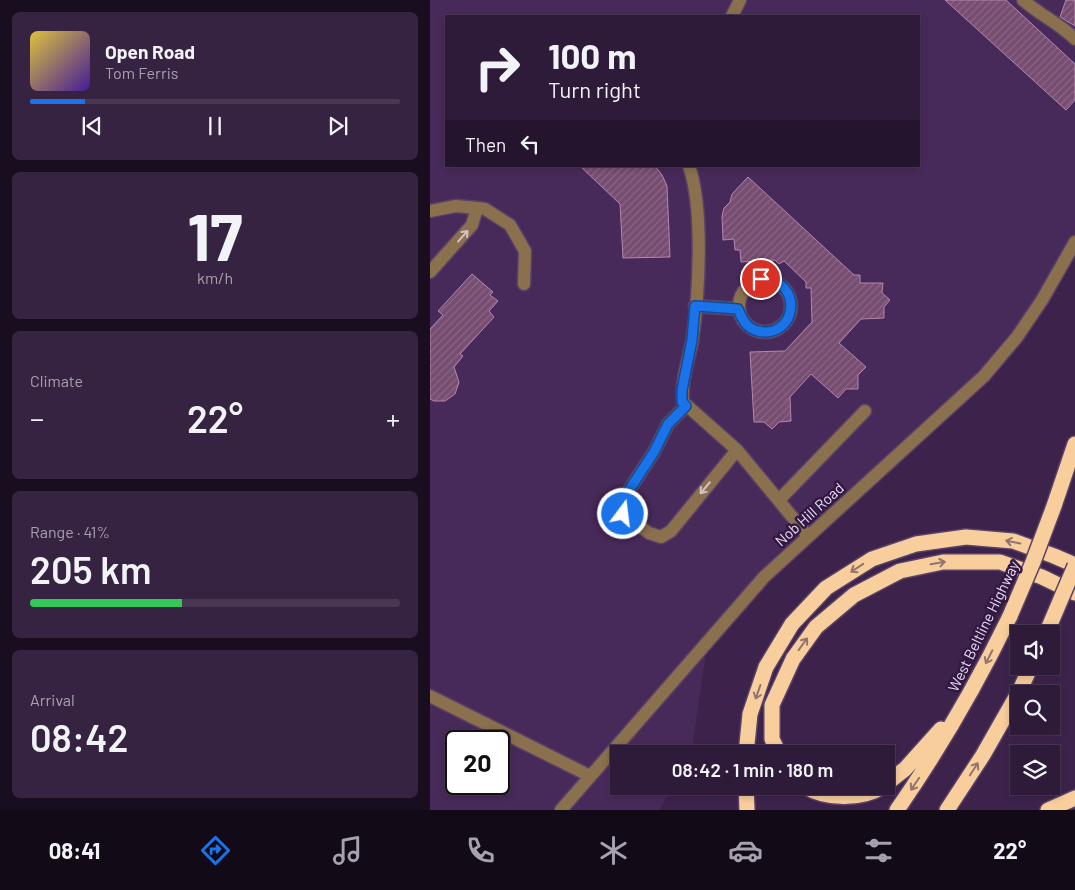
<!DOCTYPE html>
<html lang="en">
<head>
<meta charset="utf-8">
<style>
  body { margin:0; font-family:Barlow,sans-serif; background:#362341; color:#f1f3f6; height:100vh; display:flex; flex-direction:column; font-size:19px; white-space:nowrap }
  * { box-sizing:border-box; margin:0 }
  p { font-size:16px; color:#a7a1ae }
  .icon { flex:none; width:28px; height:28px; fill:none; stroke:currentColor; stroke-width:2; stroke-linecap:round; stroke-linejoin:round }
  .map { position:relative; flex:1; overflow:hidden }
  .panel { display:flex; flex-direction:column; gap:12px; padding:12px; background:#190e1f; width:430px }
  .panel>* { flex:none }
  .top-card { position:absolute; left:15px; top:15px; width:475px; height:152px; border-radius:0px; box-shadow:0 2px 8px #0003,0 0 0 1px #493853; background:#2e1a39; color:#f1f3f6; overflow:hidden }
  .fabs { position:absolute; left:580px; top:625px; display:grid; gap:10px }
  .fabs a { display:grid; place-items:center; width:50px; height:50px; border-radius:0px; background:#2e1a39; box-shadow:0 2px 8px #0003,0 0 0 1px #493853; font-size:25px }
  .speed { position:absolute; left:15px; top:730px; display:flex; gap:10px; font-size:25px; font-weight:700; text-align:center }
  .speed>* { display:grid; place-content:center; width:65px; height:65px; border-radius:50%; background:#2e1a39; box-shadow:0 2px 8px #0003,0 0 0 1px #493853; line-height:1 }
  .speed .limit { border:2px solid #111; border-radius:8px; background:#fff; color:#111 }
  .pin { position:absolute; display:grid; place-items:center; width:42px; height:42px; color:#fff; margin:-21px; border:2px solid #fff; border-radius:50%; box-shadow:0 1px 5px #0007 }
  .me { position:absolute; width:55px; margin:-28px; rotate:15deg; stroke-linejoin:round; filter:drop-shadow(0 0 4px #0008) }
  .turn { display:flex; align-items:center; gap:18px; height:105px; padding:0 20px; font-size:22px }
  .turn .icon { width:65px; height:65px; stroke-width:2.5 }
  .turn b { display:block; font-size:35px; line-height:42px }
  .then { display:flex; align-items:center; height:48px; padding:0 20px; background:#0003; gap:10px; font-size:19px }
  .big { font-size:38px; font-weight:600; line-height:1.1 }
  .panel .card { flex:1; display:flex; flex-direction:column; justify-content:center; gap:8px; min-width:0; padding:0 18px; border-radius:8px; background:#362341 }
  .panel .dial { align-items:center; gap:0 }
  .dial b { font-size:65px; line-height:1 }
  .song { display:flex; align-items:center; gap:15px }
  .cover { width:60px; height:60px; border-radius:8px; background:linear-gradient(135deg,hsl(50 70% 55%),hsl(260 70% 35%)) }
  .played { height:5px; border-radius:2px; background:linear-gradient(90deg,#1a73e8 15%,#493853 15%) }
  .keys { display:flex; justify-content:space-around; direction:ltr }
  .heat { display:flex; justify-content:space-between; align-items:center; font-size:28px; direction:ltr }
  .charge { height:8px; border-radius:4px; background:linear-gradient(90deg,#34c759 41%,#493853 0) }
  .trip { position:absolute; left:180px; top:745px; width:285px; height:50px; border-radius:0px; background:#2e1a39; box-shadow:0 2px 8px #0003,0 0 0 1px #493853; font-weight:600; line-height:50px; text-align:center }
  .dock { display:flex; height:80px; justify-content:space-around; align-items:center; background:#120a17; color:#a7a1ae }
  .dock .icon { width:35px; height:35px }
  .dock .active { color:#1a73e8 }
  .dock b { font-size:22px; color:#f1f3f6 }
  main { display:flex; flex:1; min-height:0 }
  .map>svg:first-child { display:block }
  .built { fill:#482a5a; fill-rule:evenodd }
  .building { fill:url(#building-hatch); stroke:#b687ae }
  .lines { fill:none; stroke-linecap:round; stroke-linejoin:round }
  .minor-casing { stroke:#594167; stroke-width:15 }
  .highway-casing { stroke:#594167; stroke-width:18 }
  .minor { stroke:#8b704e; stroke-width:12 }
  .highway { stroke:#f7ce9c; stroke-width:15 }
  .highway-bridge-casing { stroke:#594167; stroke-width:18; stroke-linecap:butt }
  .highway-bridge { stroke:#f7ce9c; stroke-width:15 }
  .oneway { stroke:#d3c1cc }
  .oneway2 { stroke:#95746e }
  .route-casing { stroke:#114b97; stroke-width:12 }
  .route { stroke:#1a73e8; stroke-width:9 }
  .labels { text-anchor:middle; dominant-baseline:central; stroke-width:5; stroke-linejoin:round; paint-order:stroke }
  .street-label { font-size:15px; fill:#ebdcf6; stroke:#331941 }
</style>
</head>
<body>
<main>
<section class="panel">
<div class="card">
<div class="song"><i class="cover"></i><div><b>Open Road</b><p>Tom Ferris</p></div></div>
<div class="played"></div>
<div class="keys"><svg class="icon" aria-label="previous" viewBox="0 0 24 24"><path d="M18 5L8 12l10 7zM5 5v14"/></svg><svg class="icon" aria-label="pause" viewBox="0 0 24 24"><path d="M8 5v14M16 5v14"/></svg><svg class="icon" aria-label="next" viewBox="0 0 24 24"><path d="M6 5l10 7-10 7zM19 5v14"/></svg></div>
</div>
<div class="card dial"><b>17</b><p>km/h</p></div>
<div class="card"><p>Climate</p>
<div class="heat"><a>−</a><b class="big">22°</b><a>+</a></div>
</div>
<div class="card"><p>Range · 41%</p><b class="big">205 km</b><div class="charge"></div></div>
<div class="card"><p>Arrival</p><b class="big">08:42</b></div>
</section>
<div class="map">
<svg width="645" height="810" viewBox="0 0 645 810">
  <defs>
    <pattern id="building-hatch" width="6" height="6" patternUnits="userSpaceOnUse" patternTransform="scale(1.25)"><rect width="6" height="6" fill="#774d71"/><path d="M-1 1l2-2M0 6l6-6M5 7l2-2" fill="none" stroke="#8a6686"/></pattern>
  </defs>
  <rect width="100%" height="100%" fill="#3d234c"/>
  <path class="built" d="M0,0H645V242L587,337L490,435L278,640L261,754H189V786H244L229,810H0ZM16,16H489V166H16ZM26,741H69V784H26Z"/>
  <path class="building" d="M515,0H576L645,64V100L636,110Z
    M636,0H645V26L630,17Z
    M150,166H225L232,175L237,186L240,257L193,258L190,204Z
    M318,177L424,275H430V283H453L452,293L460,300L454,307V318L431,319L409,343L436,367L428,375V389H416L408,398L381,374L360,397L361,421L349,422L342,429L334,422H324L320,352L355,351L382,322L381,288H376V282L354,261L349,264L345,260L311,262L310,250H305L304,239L293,240L292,216L294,208L300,202L302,194Z
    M42,274L63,292L60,295L68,301L59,311L64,317L30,354L33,356L24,367L29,382L25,394L15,401H4L0,399V329L13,315L8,311Z"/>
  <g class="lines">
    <g class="minor-casing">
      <path id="minor" d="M593,0C610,15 630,24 645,39
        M302,16L310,0
        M259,166C274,209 269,296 262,342C258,362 251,381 253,402L307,450L378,536
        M47,208L55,209L80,225L95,251L94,284
        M0,211L26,206L47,208L42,225L0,272
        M309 306a26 26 0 1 1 52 0a26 26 0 1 1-52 0Z
        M265,306L308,309
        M256,406L238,424L224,452L192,501L193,514L219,533L231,537L241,531L307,450
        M349,500L435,411
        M0,696L160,776
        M131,810L334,577L554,376L587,337L612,300L645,242"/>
    </g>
    <g class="highway-casing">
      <path id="highway" d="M624,506L645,444
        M316,754L320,714L336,667L362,624L396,588L442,559L486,544L536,537L583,541L624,556L645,565
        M349,754L342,739V705L363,659L386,627L424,595L470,571L513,562H570L612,577L645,593
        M456,784L475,769L511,729
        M316,786L317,810
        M374,786C397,800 431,800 454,786
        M467,810C510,748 547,684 580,616
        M517,810L553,755L590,690L601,666
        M618,810L645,798"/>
    </g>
    <use href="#minor" class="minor"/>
    <use href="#highway" class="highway"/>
    <g class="highway-bridge-casing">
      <path id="highway-bridge" d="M580,616L603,562L624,506
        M616,634L645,566"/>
    </g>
    <use href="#highway-bridge" class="highway-bridge"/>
  </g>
  <defs><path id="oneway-shaft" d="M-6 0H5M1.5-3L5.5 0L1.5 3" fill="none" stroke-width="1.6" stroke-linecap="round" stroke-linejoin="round" transform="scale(1.25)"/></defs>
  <g class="oneway">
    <use href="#oneway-shaft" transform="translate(33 236) rotate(-48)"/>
    <use href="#oneway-shaft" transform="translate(275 488) rotate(130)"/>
  </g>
  <g class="oneway2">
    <use href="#oneway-shaft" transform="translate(583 542) rotate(-168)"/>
    <use href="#oneway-shaft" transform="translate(508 563) rotate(-9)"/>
    <use href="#oneway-shaft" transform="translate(427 568) rotate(147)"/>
    <use href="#oneway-shaft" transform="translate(373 644) rotate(-54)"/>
    <use href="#oneway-shaft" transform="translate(559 657) rotate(117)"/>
    <use href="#oneway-shaft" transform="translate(328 692) rotate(109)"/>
    <use href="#oneway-shaft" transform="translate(544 769) rotate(-57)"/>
    <use href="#oneway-shaft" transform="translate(485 784) rotate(124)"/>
  </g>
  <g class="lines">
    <g class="route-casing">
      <path id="route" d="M193,514L192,501L224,452L238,424L256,406L252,402V390L262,340L265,306L308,309C312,319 317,329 328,331C366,340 376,280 331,279"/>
    </g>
    <use href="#route" class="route"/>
  </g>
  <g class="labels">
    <g class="street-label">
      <text transform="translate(379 514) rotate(-42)">Nob Hill Road</text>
      <text transform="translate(553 626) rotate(-64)">West Beltline Highway</text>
    </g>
  </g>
</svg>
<div class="fabs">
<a><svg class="icon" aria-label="sound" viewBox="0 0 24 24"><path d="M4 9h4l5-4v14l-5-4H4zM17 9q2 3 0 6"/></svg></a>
<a><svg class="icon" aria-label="search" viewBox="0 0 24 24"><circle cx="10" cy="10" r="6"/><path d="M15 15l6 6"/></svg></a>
<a><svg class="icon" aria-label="layers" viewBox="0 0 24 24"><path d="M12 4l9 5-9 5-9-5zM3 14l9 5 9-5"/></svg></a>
</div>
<div class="speed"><div class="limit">20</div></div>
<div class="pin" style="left:331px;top:279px;background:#d93025"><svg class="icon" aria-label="arrive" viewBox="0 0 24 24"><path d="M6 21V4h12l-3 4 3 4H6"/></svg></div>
<svg class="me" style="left:193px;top:514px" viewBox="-20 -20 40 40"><circle r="17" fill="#1a73e8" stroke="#fff" stroke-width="3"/><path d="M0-11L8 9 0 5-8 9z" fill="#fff"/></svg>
<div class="trip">08:42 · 1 min · 180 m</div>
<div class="top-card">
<div class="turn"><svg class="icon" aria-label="right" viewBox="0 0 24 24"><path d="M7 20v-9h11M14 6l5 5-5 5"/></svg><div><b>100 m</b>Turn right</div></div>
<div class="then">Then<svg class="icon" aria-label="left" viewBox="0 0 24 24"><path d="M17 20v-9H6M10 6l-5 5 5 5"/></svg></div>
</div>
</div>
</main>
<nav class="dock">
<b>08:41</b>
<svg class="icon active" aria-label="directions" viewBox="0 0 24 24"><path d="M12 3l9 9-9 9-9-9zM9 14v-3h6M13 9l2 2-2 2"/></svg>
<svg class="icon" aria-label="music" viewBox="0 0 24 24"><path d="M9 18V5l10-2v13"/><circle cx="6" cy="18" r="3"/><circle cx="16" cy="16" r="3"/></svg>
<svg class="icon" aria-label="phone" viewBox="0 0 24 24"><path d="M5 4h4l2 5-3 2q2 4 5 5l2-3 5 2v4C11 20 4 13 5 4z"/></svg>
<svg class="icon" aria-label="climate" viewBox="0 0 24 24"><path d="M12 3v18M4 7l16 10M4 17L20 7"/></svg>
<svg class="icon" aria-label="car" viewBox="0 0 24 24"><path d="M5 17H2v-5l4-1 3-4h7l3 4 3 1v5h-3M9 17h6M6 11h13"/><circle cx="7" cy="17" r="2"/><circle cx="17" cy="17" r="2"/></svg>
<svg class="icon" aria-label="filters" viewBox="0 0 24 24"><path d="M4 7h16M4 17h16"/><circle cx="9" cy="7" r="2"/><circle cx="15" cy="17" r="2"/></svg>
<b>22°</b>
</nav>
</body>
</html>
